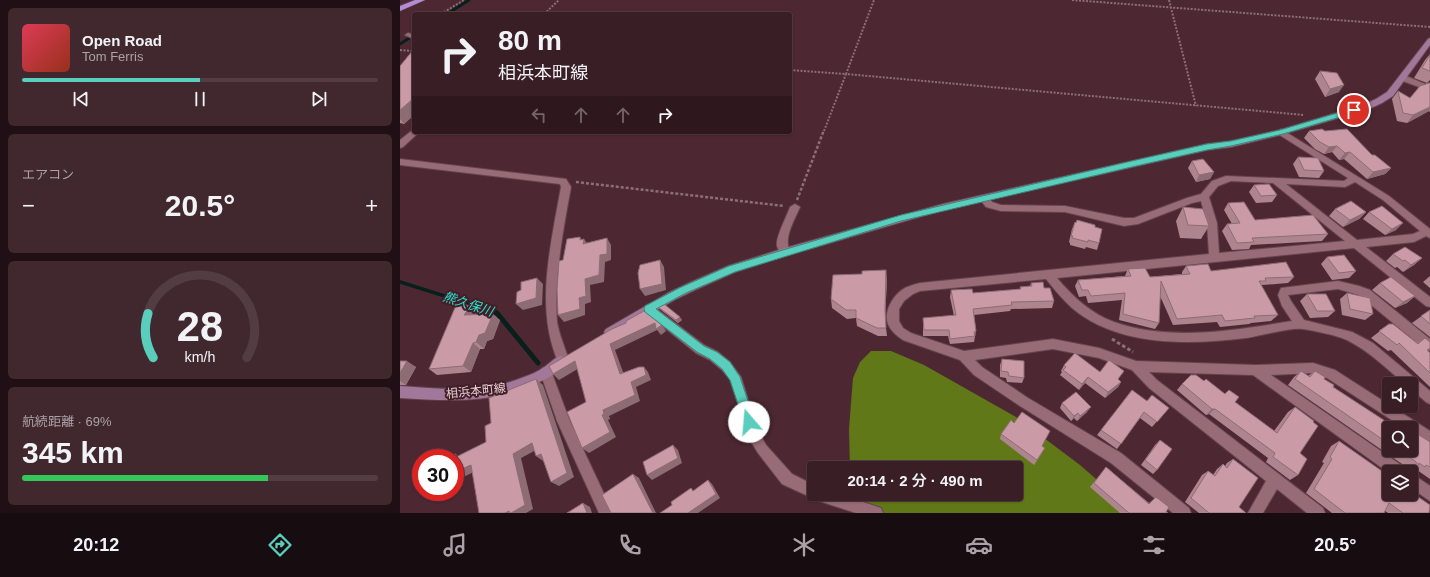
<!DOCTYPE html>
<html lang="ja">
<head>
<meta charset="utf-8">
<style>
  body { margin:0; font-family:Helvetica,"Noto Sans JP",sans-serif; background:#41272e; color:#f1f3f6; height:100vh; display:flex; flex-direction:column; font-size:15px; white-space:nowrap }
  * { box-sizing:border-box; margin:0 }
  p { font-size:13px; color:#aba2a7 }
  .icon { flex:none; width:22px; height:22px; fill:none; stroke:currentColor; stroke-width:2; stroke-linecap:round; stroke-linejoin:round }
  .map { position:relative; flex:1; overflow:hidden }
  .panel { display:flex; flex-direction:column; gap:8px; padding:8px; background:#201015; width:400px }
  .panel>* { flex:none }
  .hud { position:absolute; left:12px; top:12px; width:380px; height:122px; border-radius:4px; box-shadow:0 1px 3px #0004,0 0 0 1px #543c43; background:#3a1e26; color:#f1f3f6; overflow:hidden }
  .tools { position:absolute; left:982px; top:377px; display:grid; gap:8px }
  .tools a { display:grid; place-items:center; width:36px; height:36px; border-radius:4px; background:#3a1e26; box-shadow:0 1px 3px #0004,0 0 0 1px #543c43; font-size:20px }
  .speed { position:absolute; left:12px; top:449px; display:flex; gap:8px; font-size:20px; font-weight:700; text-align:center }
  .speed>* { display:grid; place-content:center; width:52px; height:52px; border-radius:50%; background:#3a1e26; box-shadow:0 1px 3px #0004,0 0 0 1px #543c43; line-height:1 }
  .speed .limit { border:6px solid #d22; background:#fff; color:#111 }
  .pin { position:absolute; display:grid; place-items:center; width:34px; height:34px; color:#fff; margin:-17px; border:2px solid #fff; border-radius:50%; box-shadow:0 1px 4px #0007 }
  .me { position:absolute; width:44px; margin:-22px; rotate:342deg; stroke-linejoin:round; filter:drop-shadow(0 0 3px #0008) }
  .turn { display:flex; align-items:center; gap:14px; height:84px; padding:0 20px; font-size:18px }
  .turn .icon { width:52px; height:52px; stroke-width:2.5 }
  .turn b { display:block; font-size:28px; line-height:34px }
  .lanes { display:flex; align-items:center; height:38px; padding:0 20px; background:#0003; justify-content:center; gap:20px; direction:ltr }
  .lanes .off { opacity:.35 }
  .big { font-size:30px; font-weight:600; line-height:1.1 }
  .panel .card { flex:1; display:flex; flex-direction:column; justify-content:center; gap:6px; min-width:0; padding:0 14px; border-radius:6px; background:#41272e }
  .panel .dial { align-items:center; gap:0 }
  .dial svg { height:104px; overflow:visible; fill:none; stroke:#543c43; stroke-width:7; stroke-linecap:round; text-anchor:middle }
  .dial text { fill:#f1f3f6; stroke:none }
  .song { display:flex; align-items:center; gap:12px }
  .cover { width:48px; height:48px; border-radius:6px; background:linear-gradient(135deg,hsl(350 70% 55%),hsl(10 70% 35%)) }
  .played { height:4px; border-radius:2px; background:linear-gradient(90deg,#5acebd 50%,#543c43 50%) }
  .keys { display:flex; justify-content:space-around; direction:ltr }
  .heat { display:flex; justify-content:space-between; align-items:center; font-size:22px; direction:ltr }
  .charge { height:6px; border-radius:3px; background:linear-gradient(90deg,#34c759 69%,#543c43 0) }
  .trip { position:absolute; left:407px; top:461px; width:216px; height:40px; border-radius:4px; background:#3a1e26; box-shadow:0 1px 3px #0004,0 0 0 1px #543c43; font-weight:600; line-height:40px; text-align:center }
  .menu { display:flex; height:64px; justify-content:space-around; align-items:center; background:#170c0f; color:#aba2a7 }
  .menu .icon { width:28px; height:28px }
  .menu .on { color:#5acebd }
  .menu b { font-size:18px; color:#f1f3f6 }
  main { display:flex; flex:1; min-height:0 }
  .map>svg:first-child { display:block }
  .forest { fill:#617818 }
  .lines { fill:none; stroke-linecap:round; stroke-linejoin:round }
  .stream-far2 { stroke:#081f1c; stroke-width:3 }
  .stream-far1 { stroke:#081f1c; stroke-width:3.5 }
  .stream { stroke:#081f1c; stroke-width:5 }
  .minor-casing { stroke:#65454f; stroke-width:2 }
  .secondary-casing { stroke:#65454f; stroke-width:2 }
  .trunk-casing { stroke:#65454f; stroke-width:1 }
  .path-far2 { stroke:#8e6e77; stroke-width:2; stroke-dasharray:2 1.5; stroke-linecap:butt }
  .path-far1 { stroke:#8e6e77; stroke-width:2.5; stroke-dasharray:3 2; stroke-linecap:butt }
  .path { stroke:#8e6e77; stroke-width:3; stroke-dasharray:3.5 2.5; stroke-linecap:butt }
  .minor { fill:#986c77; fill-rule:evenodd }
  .secondary { fill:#a2789a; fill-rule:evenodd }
  .trunk { fill:#b38dd4; fill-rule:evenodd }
  .wall { fill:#ae858f }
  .shaded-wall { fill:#8d6c74 }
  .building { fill:#ca9ba6; stroke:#8d6c74 }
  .route { fill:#5acebd; stroke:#3a867b }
  .labels { text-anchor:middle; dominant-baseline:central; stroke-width:4; stroke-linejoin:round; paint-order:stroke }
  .street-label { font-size:12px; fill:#ead1d7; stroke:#421e28 }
  .water-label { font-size:13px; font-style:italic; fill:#25e8d2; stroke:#421e28 }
</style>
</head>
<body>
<main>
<section class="panel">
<div class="card">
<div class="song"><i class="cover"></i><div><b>Open Road</b><p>Tom Ferris</p></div></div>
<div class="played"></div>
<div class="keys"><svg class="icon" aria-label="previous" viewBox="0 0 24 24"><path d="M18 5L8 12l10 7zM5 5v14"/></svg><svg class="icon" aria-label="pause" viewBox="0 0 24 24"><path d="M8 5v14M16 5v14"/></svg><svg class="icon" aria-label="next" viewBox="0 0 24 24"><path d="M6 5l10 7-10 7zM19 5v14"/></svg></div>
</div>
<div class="card"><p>エアコン</p>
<div class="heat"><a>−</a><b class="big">20.5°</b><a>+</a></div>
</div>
<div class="card dial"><svg viewBox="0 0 100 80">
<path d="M14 69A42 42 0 1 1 86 69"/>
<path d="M14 69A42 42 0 0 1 10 35" stroke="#5acebd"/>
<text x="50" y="56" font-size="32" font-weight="700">28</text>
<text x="50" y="72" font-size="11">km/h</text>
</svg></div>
<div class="card"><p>航続距離 · 69%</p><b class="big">345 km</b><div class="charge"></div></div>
</section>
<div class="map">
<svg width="1030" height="513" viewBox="0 0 1030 513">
  <rect width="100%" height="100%" fill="#4d2832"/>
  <path class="forest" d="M471,351H491L524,365L616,417L680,465L735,513H452V494H616V468H450L449,429L453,378L460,362Z"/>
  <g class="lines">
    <path class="stream-far2" d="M47,14L69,0
      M0,44L14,35"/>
    <path class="stream-far1" d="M0,282L51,298"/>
    <path class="stream" d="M48,297L97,313L138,363"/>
    <g class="minor-casing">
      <path id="minor" d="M8,33L14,35V39L5,35Z
        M1000,76H1006L1030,86V91L1000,80Z
        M14,129V132H18L17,134L3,147L0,148V140Z
        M881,129L989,196L1030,229V238L1026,236L1014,242L966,247L1030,297V307L1026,306L954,248L657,278C672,296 691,314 714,322C771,342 835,330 892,321L882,306L878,295L881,288L938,281L959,286L970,290L1030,339V351L1026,350L959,295L938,289L888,295L891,301L904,320L952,332L973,343L1030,391V404L1026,402L1011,389V384H1005C986,368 969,351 947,340C936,335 915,331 903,329C892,327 859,336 846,338C790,345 718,347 672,308C662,299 654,289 646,279L520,291L513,294L504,301L499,309V321L503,328L511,333L564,351L653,339L699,348L736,361L855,365L913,363L935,370L1030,431V444L1011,433V428H1004L927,378L913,373L871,375L1004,467L1006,472L989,473L853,375L749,372L757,380L923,508L925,513H907L877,489L863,513H848L866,481L749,388L732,370L699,358L653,349L575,360L582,367L628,398L721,453L789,508L791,513H773L711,463L620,406L574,375L560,360L503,340C497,336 491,331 488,324C483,311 494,294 505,288C509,286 515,284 520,283L809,254L807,223L801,201L792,203L738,224L724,226L665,212L601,211L586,207L579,198L581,196H587L592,202L601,205L665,206L724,218H734L787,198L801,194L812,181L826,176L944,181L948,178L878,134L877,132ZM831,181L873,183L945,241L819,253L817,223L809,197L818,186ZM955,182L983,200L1020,231L1013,234L957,240L886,184L945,187Z
        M0,159L166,179L171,187C163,231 154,276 157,322C159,334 165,348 169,360L167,364L163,365L159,364C134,309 151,244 161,187L160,184L0,165Z
        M395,204L400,207C394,221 383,238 390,252L389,255H381C380,252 378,249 377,246C375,238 387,216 390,207Z
        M249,304L253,306L304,345L318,352L330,362L341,377L358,431L366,445L392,474L414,485V494H439L481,508L483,513H456L419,501L382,484L358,453L349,438L330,380L322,370L310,360L296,353L245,312L244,309L245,306Z
        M146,367L150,368L169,419L213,513H199L157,421L140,372L142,368Z
        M1011,473L1030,486V501L1011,488Z"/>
    </g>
    <g class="secondary-casing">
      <path id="secondary" d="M1030,38V45L993,96L982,103L969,109L884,134L831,147L807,150L543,210L385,256L335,272L297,289L276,299L214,335L210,337L206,335L204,332L206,329L268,293L289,283L328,266L385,248L543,204L807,144L831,141L880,130L963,105L976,99L987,92L1028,39Z
        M160,356L164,357L166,361C161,371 147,379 137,383C89,404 51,401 0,398V386C42,389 84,394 124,377C130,375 137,372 143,368C149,364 153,359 160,356Z"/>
    </g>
    <g class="trunk-casing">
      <path id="trunk" d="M15,0H25L0,11V6Z"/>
    </g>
    <path class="path-far2" d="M672,0L1030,27
      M769,0L796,106
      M41,14L64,0
      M144,14L159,0
      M0,50L14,51
      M390,70L446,74L474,0
      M424,131L446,74L904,115"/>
    <path class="path-far1" d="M176,182L384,206
      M397,200L424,130"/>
    <path class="path" d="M712,339L733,352"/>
    <use href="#minor" class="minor"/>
    <use href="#secondary" class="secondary"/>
    <use href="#trunk" class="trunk"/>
  </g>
  <path class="wall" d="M14,49V115L4,124L0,123V66Z
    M1030,54V80L1027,83H1030V112L1029,111L1007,123L997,121L992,99L998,91L1010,98L1027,83L1014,78L1025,60Z
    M920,71L939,92L925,97L915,79Z
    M909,131H925L972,155L991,168L985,174L967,179L944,159L939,160L932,152L924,154L915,149L904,138Z
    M898,157L924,171L919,178L899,177L893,164Z
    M792,161L814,172L810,179L796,182L788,168Z
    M854,185L877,195L872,202L856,203L849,192Z
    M828,203L855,220L928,234L922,241L851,245L849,249L832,250L822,231L827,224H832L824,210Z
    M783,207L809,226L801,239L780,238L776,221Z
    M935,209L966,212L959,219L943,227L929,216Z
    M969,212L996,230L985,235L963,219Z
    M677,220L695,227L699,243L697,250L686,247L685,249L670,245V243L669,242L672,229L675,222L676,223Z
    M993,254L1022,258L1014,265L1003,272L997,267L995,268L986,261Z
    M927,257L956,271L949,278L932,280L921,264Z
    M786,266L811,271L894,277L888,283L862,285L861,286L878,315L871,321L851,323L849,324L820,327L817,322L773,325L760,296L759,323L755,329L719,320L722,300L688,303L686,296L679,297L675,286L678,280L725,276L728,269L750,277L782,274V272Z
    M462,274L487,279L485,319L487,336H478L457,326L456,318L447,319L432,308L431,299Z
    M1030,276V288L1023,282Z
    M631,283L644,288L654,301L652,308L611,309L610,311L574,315L576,331L574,342L550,344L548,336H523V318L554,316L550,297L551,290L573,293L620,289V287L630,286Z
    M980,283L1015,296L1007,303L995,308L972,290Z
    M947,293L973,314L965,320L942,315L940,299Z
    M907,294L935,311L928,317L910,318L900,301Z
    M71,306L79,312L77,315L100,320L93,339L87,341L84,349H80L71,372L37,375L29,369Z
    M258,307L282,320L278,323L261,310Z
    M1030,310V337L1012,323Z
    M989,324L1018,343L1025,338L1027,350L1030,353V387L991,350L988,351L971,338Z
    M602,359L624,378L622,383L607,382L606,378L600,377V365Z
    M0,361L16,367L6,385H0Z
    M664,365L700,372L724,371L718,379L721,382L718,387L705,398L685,383L679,390L660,375L662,372L661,371Z
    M901,371L908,376L915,371L933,387L989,428V450H1011L1030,442V479L1017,470L1015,471L1011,469L1009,470L1005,466L888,385L894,377Z
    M804,381L824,394L829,390L835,402L874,431L888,412L895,407L913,422L900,453L898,475L890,480L866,462L868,458L809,414L806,415L777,390L782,384Z
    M747,401L769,408L752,427L740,418L717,449L697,435L701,430Z
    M662,403L687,412L677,421L674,418L671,421L660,408Z
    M601,434L642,446V453L634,465L600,439Z
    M760,440L757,470L753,474L741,465L755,445Z
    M939,441L1029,513H988L985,511L984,513H932L906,493L924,463L922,462L931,446Z
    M833,459L839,507L845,513H799L785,502L802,475L808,471L813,475L817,469L823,464L825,466L827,463Z
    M706,467L749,503L756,497L768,513H720L690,487Z"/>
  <path class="shaded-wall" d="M944,85L939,92L925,97L930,89Z
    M14,98V115L4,124L0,119V110Z
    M1030,107V110L1029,111L1007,123L1013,115Z
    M937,146L932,152L924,154L929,147Z
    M950,152L944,159L939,160L945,153Z
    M991,168L985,174L967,179L973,172Z
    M814,172L810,179L796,182L799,175Z
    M966,212L959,219L943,227L950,220Z
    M1003,223L996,230L985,235L992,229Z
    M180,237L183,242L184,239L189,246L188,251L180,240Z
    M207,238L211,245V260L205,262L204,282L190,285L191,302L185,304V315L164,322L158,315L185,279L200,255Z
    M1022,258L1014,265L1003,272L1011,265Z
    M260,260L264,267L266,290L245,296L240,289Z
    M486,270L487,279L485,319V311Z
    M137,278L143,284L142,305L123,310L116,304Z
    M1015,296L1007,303L995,308L1003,302Z
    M71,306L79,312L71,322L64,315Z
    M93,314L100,320L93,339L87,341L84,349L76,342L79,335Z
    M280,317L282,320L278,323L276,320Z
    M255,323L262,325L266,331L261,335L257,330L215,350L226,380L220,374L210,344Z
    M73,343L80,349L71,372L63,366Z
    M7,361L16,367L6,385L0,381V373Z
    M175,361L181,367L159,380L153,374Z
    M244,367L248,372L251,380L236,387L240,401L209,416L210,419L208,420L216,437L189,453L182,448L202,415L203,410L231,382Z
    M688,377L685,383L679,390L682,384Z
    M136,379L143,385L174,477L159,486L151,482Z
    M721,382L718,387L705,398L708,392Z
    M691,407L687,412L677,421L680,416Z
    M812,409H815L809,414L806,415Z
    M678,413L674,418L671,421L674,416Z
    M132,443L140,448L121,458L133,509L126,513H105L109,511L113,454Z
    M273,445L278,450L282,463L252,480L247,475Z
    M141,454L143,461L136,456Z
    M71,465L80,469L55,481V472Z
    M233,474L239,478L256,513H253Z
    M308,480L312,484L320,498L298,513H288Z
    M183,503L190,507L192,513H187Z"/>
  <path class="building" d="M14,49V98L0,110V66Z
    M1030,55V71L1022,68Z
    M920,71L937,73L944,85L930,89Z
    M1029,83H1030V107L1013,115L1003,113L998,91L1010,98L1020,86Z
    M922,129L925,131L947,129L972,155H975L991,168L973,172L950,152L945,153L937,146L929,147L920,142L909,131Z
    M898,157L918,158L924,171L904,170Z
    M803,159L814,172L799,175L792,161Z
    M869,184L877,195L861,196L854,185Z
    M951,201L966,212L950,220L935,209Z
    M844,202L855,220L913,215L928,234L852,238L854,242L837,243L827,224L840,223L828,203Z
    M982,206L1003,223L992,229L969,212Z
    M783,207L803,209L809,226L788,225Z
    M677,220L695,225V227L702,229L699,243L688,240V242L672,238L673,236H671L675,222L676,223Z
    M180,237V240L184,239L183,244L207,238V254L200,255L199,275L185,279L186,296L179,298L180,309L158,315L157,290L159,261L163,260L167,239Z
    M1005,247L1022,258L1011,265L1005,260L1003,261L993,254Z
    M944,255L956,271L939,273L927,257Z
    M260,260L262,284L240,289L238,273L240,265Z
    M886,262L894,277L865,278L866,281H859L878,315L854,316L855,318L825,321L822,315L777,319L761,281L759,323L723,314L725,293L691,296L688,290H682L678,280L731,276L728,269L745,268L750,277L790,274L786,266L808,264L811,271Z
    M486,270L485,311L486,328H477L456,318V310H446L431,299L433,275L462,274V271Z
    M991,277L1015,296L1003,302L980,283Z
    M137,278L136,298L116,304L117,292L121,290V282Z
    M643,282L644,288H650L654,301L611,302L612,305L573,309L576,331L574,332L575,336L550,339L549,330H524L523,318L556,315L551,290L572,289L573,293L621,289L620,287L632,286L631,283Z
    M947,293L970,298L973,314L950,309Z
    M907,294H926L935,311H917Z
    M57,303L71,306L64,315L93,314L85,333L79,335L76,342L73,343L63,366L29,369Z
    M264,304L280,317L276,320L258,307Z
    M1030,310V324L1021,316Z
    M244,311L262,325L256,329L255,323L210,344L220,374L239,367H244L246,375L231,382L235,395L203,410L204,414L202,415L210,432L182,448L167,412L186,402L175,361L153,374L149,366L212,329L226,323V321Z
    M989,324H993L1018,344L1025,338L1030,342V348L1027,350L1030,353V373L999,343L997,345L979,331Z
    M675,353L700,372L709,360L724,371L718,379L721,382L708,392L688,377L682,384L663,370L666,367L664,365Z
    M602,359L624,361V378L609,376L608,372L601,371Z
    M0,361H7L0,373Z
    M901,371L910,377L915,371L925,377L924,379L934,385L933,387L996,428H989V444L895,379Z
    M791,375H796L804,381L806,379L825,394L829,390L839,397L835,402L877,433L895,407L914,421L913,422L918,426L900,453L907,459L898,475L873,457L875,453L815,409H812L782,384Z
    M136,379L167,473L151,482L141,454L136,456L132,443L113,454L125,505L111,513H110L109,511L105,513H79L71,465L55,472V458H48L56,454V457L86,442L85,426L91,423L89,398Z
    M732,390L747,401L752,395L769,408L757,422L744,412L721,444L701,430Z
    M676,392L691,407L680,416L678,413L674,416L662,403Z
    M622,412L650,431L642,446L645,448L637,460L601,434L611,420L614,423Z
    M1011,430L1030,442V467L1026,465L1025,467L1019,463V465L1015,461L998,450H1011Z
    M760,440L772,449L757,470L745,460Z
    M939,441L989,476V494H1011V492L1030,505L1029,513H1003L989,503L984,513H945L914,489L932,459L930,457Z
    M273,445L278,458L247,475L243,462Z
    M833,459L858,478L839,507L846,513H809L791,498L808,471L815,476L823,464L827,468Z
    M706,467L749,504L756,497L769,507L766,512L768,513H729L694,483Z
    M233,474L253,513H211L202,495Z
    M308,480L316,494L288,513H260L272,505L271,502L291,488L293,491Z
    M183,503L187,513H167Z"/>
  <path class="route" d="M954,108L958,110L957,112L883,134L831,146L807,150L736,166L501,221L335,272L286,293L256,309L304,346L317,352L330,362L340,377L355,422L353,425L349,427L345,425L330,380L322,369L310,359L297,352L245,312L244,309L245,306L279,288L329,266L501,215L736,160L807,144L831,141L880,130Z"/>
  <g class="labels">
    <g class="street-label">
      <text transform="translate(76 391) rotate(-6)">相浜本町線</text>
    </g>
    <g class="water-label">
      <text transform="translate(68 304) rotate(18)">熊久保川</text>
    </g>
  </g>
</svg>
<div class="tools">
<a><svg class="icon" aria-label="sound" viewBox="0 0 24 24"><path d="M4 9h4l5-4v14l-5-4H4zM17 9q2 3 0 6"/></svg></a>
<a><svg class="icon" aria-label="search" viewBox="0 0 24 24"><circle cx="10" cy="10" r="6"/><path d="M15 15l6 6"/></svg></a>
<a><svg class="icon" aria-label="layers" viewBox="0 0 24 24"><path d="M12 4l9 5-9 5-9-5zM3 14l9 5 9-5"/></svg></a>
</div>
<div class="speed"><div class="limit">30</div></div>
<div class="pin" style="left:954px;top:110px;background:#d93025"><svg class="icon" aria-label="arrive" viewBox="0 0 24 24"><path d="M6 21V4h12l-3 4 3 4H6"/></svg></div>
<svg class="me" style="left:349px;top:422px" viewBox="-20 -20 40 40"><circle r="19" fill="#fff"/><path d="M0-13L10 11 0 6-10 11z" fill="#5acebd"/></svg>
<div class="trip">20:14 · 2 分 · 490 m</div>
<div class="hud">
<div class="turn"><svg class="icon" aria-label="right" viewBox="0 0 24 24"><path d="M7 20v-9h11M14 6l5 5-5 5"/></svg><div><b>80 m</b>相浜本町線</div></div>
<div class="lanes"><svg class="icon off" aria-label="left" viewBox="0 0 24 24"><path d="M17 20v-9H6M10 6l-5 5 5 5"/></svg><svg class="icon off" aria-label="ahead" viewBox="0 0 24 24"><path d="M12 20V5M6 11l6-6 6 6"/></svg><svg class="icon off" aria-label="ahead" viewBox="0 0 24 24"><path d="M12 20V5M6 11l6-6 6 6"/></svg><svg class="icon" aria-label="right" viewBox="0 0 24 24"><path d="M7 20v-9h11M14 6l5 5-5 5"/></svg></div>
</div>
</div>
</main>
<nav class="menu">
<b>20:12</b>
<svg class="icon on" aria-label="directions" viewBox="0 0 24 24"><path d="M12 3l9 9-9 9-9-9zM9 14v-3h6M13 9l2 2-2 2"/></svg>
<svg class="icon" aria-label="music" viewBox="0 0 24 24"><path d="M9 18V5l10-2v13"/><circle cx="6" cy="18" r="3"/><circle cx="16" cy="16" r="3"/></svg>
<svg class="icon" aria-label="phone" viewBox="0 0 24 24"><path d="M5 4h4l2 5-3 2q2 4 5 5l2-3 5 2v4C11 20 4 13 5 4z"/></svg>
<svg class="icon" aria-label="climate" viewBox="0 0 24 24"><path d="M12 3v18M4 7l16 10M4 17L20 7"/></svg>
<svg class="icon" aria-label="car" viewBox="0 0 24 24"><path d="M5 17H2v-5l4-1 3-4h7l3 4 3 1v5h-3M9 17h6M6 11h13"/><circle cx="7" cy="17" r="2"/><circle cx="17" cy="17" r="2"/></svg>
<svg class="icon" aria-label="filters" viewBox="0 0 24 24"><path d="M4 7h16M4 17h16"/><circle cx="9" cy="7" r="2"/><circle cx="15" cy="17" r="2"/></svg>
<b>20.5°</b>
</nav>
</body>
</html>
